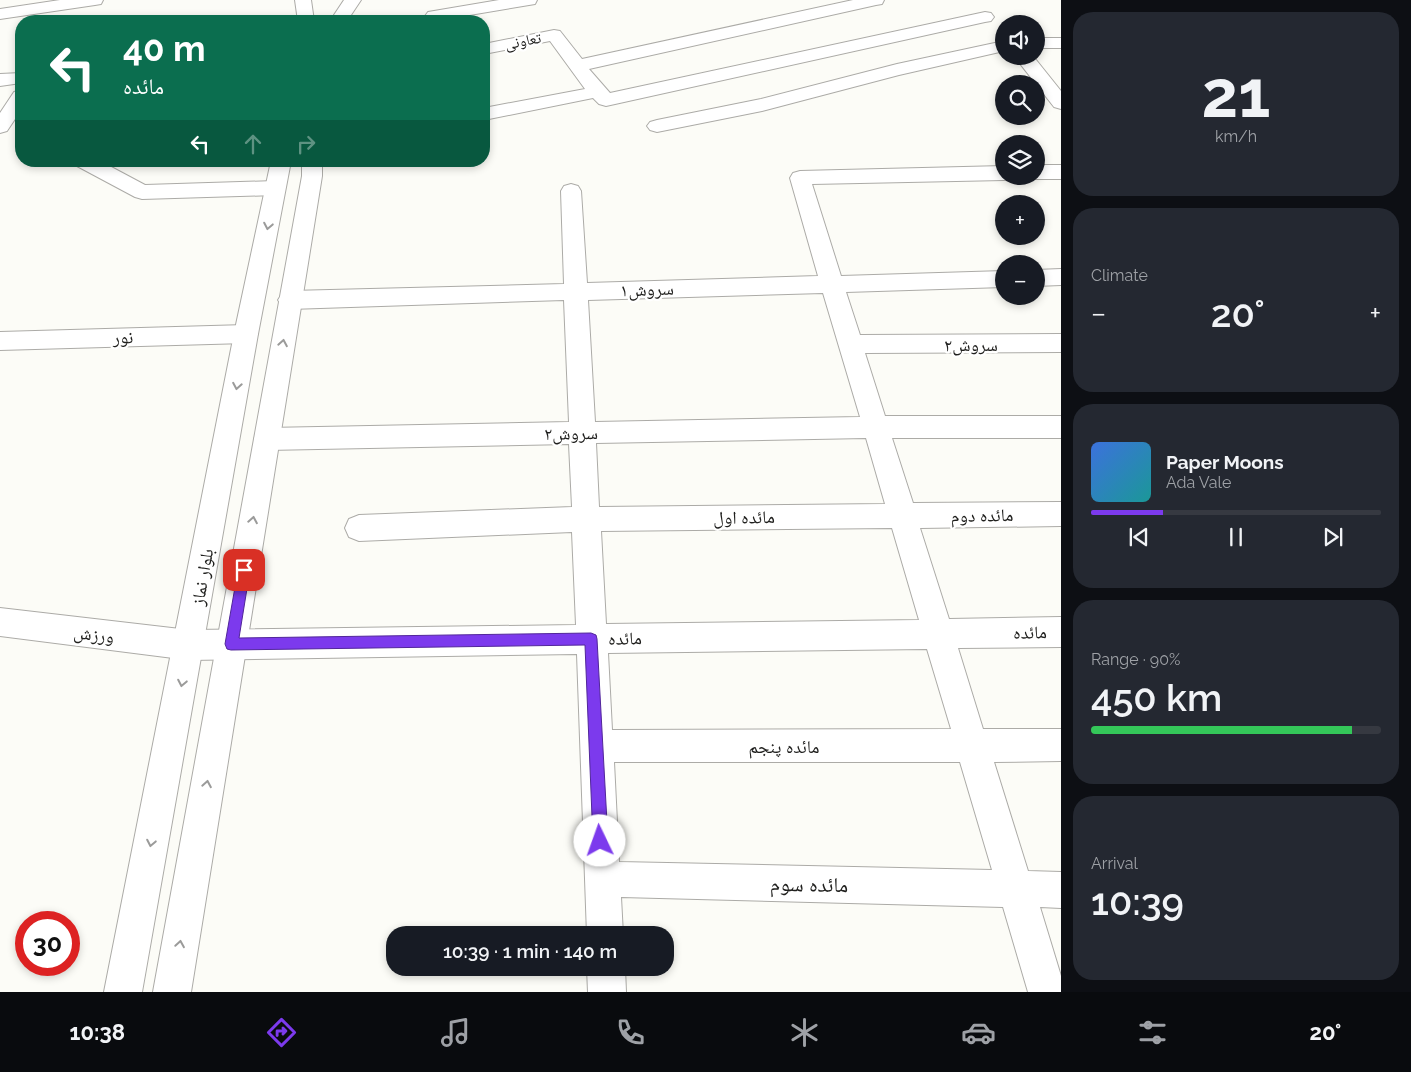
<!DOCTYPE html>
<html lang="en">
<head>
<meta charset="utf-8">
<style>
  body { margin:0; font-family:Raleway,"Noto Naskh Arabic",sans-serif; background:#242831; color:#f1f3f6; height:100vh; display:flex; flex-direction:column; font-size:19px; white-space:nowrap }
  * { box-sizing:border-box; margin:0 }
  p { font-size:16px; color:#9ea1a6 }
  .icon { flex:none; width:28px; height:28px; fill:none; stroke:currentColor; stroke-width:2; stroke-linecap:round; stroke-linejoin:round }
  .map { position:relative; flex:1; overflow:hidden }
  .sheet { display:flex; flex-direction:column; gap:12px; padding:12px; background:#0d0f14; width:350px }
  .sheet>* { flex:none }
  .guide { position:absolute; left:15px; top:15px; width:475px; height:152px; border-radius:20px; box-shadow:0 2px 8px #0003; background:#0b6e4f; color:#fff; overflow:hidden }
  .controls { position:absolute; left:995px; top:15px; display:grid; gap:10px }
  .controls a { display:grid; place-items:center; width:50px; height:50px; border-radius:50%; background:#171b24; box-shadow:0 2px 8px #0003; font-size:25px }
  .speed { position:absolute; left:15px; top:911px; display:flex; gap:10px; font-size:25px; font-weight:700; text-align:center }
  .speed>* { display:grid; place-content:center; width:65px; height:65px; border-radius:50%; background:#171b24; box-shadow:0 2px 8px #0003; line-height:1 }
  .speed .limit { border:8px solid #d22; background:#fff; color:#111 }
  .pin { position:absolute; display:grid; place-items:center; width:42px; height:42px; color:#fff; margin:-21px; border-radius:10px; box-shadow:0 2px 8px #0006 }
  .me { position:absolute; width:55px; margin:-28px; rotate:357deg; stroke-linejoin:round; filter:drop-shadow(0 0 4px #0008) }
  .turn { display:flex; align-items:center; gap:18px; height:105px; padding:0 25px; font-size:22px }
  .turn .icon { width:65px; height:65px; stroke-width:2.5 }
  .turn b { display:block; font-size:35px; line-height:42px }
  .lanes { display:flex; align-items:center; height:48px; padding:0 25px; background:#0003; justify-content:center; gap:25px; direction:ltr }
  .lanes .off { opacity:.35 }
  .big { font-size:38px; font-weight:600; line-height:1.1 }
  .sheet .card { flex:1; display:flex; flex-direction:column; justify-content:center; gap:8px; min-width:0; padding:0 18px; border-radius:20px; background:#242831 }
  .sheet .dial { align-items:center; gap:0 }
  .dial b { font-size:65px; line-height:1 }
  .song { display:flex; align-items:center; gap:15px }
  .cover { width:60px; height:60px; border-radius:8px; background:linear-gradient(135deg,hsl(220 70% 55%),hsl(180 70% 35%)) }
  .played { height:5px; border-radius:2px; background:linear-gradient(90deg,#7c3aed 25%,#363941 25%) }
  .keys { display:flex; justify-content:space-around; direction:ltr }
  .heat { display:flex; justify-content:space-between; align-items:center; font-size:28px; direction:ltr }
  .charge { height:8px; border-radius:4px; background:linear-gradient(90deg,#34c759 90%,#363941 0) }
  .trip { position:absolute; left:386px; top:926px; width:288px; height:50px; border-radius:20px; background:#171b24; box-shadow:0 2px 8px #0003; font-weight:600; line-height:50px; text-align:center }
  .tabs { display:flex; height:80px; justify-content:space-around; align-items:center; background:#090b0e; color:#9ea1a6 }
  .tabs .icon { width:35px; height:35px }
  .tabs .current { color:#7c3aed }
  .tabs b { font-size:22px; color:#f1f3f6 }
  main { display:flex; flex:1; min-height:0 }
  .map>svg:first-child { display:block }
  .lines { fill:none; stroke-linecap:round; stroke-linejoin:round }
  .street-casing { stroke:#acaba7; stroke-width:2 }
  .secondary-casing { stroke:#acaba7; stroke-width:2 }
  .street { fill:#fff; fill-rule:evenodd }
  .secondary { fill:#fff; fill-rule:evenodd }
  .oneway { stroke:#9b9b9a }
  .route { fill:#7c3aed; stroke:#51269a }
  .labels { text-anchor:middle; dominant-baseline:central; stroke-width:4.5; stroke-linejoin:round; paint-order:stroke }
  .far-street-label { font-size:15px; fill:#20201e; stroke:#fff }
  .street-label { font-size:18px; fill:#20201e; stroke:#fff }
  .near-street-label { font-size:21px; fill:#20201e; stroke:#fff }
</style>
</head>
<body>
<main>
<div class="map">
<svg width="1061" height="992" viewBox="0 0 1061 992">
  <rect width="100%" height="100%" fill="#fcfcf7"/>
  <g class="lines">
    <g class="street-casing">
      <path id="street" d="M499,0H537L535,4L529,5L434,21L428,20L425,16L428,12L434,11Z
        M853,0H884L882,4L876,5L589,69L610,93L985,12L991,13L994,17L991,21L985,22L606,106L599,104L593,98L484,120V108L585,89L550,41L484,54V44L554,30L560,31L582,59Z
        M1036,38H1061V48H1036Z
        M1004,41V51L899,75L762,111L657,132L650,130L647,126L650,122L657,120L761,99L897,64Z
        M1014,56H1033L1061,91V109L1054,107Z
        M21,73V83L0,86V74Z
        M21,90V110L7,131L0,133V113L14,92Z
        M74,161H100L145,185L275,181L282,183L285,188L282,193L275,195L142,199L135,197L77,166Z
        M1036,165H1061V179H1036L1029,177L1036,176Z
        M1004,166V176H1012L1011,178L1004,180L812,184L841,276L1004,271V287L846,292L860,335L1061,334V352L865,353L885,416H1061V438H892L913,503L1061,502V526L920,528L949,619L1061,617V647L958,648L983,729H1061V761L994,762L1028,871L1061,872V908L1040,907L1061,976V992H1028L1003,907L621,897L623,935H587L577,654L189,660L0,636V608L189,630L576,625L572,532L359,541L349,537L345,528L349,519L359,515L572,507L569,444L267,450L258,447L254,439L258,431L267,428L569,422L564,300L290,309L282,306L278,300L282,294L290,291L564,284L561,191L564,186L571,184L578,186L581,191L587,283L818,276L790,178L793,173L800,171ZM823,293L860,417L595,422L588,300ZM866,438L885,504L599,507L596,443ZM892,528L919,620L606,624L601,531ZM927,649L951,729L612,730L608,653ZM614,762H960L992,870L619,862Z
        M1061,269V285L1036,286V270Z
        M246,325L254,328L258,334L254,340L246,343L0,350V332Z
        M587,968H625L626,992H588Z"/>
    </g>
    <g class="secondary-casing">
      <path id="secondary" d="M60,0H103L101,4L95,5L0,19V9Z
        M295,0H311L314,21H298Z
        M344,0H361L347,21H330Z
        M271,161H291L258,334L142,992H104L234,334Z
        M302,161H322V176L191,992H153L302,176Z"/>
    </g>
    <use href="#street" class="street"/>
    <use href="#secondary" class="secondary"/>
  </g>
  <defs><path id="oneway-chevron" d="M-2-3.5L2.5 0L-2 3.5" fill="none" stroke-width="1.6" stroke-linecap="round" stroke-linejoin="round" transform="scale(1.25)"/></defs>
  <g class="oneway">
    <use href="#oneway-chevron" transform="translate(268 226) rotate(101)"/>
    <use href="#oneway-chevron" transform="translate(283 343) rotate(-80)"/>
    <use href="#oneway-chevron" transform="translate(237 386) rotate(100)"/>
    <use href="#oneway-chevron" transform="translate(253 520) rotate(-80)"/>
    <use href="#oneway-chevron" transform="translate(182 683) rotate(101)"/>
    <use href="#oneway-chevron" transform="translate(207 784) rotate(-80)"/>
    <use href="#oneway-chevron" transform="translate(151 843) rotate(101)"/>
    <use href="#oneway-chevron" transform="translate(180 944) rotate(-81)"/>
  </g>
  <path class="route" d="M244,564L248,566L250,570L239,638L591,633L596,635L597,639L608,841L606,846L600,849L595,846L593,841L585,645L231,650L227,649L225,644L238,570L240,566Z"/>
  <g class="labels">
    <g class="far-street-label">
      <text transform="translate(523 41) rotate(-11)">تعاونی</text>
    </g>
    <g class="street-label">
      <text transform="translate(647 289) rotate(-2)">سروش۱</text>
      <text transform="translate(123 337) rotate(-2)">نور</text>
      <text x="971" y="344">سروش۲</text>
      <text transform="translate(571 433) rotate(-1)">سروش۲</text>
      <text transform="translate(982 515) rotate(-1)">مائده دوم</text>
      <text transform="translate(744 517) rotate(-1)">مائده اول</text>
      <text transform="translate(202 577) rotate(-80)">بلوار نماز</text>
      <text transform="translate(1030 632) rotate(-1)">مائده</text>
      <text transform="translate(94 634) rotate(7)">ورزش</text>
      <text transform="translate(625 638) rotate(-1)">مائده</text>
      <text x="784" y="746">مائده پنجم</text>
    </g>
    <g class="near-street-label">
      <text transform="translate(809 884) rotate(1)">مائده سوم</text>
    </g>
  </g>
</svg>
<div class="controls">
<a><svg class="icon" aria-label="sound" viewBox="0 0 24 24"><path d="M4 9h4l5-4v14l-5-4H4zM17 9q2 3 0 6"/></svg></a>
<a><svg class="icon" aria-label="search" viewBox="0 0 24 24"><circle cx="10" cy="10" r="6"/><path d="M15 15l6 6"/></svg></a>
<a><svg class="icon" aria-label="layers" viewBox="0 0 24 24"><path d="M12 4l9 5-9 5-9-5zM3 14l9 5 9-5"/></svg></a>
<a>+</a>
<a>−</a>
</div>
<div class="speed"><div class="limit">30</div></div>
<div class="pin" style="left:244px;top:570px;background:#d93025"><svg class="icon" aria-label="arrive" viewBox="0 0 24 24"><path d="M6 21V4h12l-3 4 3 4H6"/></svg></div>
<svg class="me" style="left:600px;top:841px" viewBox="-20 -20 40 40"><circle r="19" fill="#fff"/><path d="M0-13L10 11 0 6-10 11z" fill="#7c3aed"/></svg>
<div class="trip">10:39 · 1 min · 140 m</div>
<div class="guide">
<div class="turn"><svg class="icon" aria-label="left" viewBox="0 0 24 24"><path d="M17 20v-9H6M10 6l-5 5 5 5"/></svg><div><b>40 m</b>مائده</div></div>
<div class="lanes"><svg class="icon" aria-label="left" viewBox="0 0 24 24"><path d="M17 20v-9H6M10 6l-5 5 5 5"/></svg><svg class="icon off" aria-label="ahead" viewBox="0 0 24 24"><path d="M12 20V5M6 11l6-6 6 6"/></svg><svg class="icon off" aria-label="right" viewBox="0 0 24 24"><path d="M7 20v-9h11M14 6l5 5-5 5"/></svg></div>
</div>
</div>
<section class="sheet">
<div class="card dial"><b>21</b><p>km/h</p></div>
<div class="card"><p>Climate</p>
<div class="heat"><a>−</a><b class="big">20°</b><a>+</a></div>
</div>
<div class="card">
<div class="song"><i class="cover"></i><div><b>Paper Moons</b><p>Ada Vale</p></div></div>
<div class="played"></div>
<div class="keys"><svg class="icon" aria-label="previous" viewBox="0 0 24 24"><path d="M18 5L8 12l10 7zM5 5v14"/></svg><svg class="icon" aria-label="pause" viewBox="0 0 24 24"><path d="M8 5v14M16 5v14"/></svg><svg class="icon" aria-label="next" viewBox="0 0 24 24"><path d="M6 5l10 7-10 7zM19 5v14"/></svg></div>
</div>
<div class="card"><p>Range · 90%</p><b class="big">450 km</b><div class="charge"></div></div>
<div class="card"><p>Arrival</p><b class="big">10:39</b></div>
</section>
</main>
<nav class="tabs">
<b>10:38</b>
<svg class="icon current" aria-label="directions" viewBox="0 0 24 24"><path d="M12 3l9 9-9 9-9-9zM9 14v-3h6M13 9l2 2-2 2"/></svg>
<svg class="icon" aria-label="music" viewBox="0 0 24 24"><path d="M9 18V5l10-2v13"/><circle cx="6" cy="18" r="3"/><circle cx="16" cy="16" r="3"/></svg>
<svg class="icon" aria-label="phone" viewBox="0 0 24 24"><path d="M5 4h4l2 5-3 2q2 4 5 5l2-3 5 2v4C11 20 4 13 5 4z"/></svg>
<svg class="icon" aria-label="climate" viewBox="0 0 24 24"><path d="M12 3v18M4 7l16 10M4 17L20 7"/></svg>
<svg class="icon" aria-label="car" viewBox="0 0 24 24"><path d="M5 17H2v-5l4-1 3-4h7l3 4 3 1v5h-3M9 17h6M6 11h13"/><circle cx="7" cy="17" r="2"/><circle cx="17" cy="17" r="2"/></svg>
<svg class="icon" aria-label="filters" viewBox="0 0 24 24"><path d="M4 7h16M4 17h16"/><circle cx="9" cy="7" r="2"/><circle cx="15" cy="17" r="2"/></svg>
<b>20°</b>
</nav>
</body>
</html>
